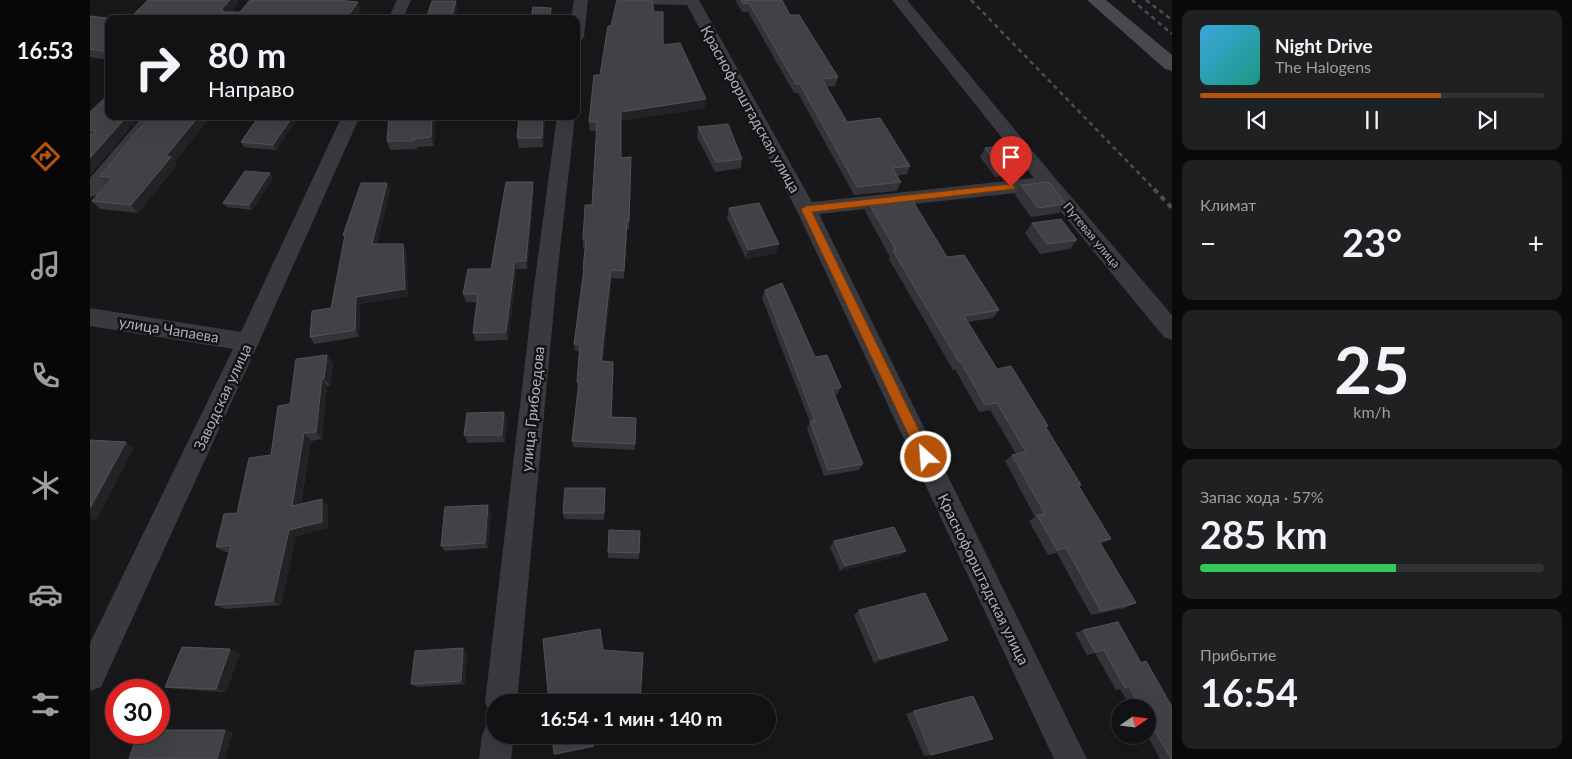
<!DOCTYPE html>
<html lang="ru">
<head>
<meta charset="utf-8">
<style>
  body { margin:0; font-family:Lato,sans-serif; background:#1f2022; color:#f1f3f6; height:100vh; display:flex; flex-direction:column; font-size:19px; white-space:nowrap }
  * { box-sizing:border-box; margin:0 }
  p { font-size:16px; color:#9c9ea0 }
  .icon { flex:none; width:28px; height:28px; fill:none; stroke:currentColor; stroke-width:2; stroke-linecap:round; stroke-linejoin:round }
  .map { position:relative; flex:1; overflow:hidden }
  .panel { display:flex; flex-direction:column; gap:10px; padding:10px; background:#0a0a0b; width:400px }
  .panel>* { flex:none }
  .top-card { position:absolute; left:15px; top:15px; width:475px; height:105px; border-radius:10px; box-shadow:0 5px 20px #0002,0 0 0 1px #313234; background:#121214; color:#f1f3f6; overflow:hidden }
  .needle { width:32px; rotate:76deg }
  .controls { position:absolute; left:1021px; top:699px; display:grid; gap:10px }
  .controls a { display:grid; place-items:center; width:45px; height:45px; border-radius:50%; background:#121214; box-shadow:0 5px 20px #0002,0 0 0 1px #313234; font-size:25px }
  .speed { position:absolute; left:15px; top:679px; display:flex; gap:10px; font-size:25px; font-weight:700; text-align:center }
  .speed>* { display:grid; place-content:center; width:65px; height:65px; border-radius:50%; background:#121214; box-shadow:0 5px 20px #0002,0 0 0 1px #313234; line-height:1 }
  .speed .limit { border:8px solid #d22; background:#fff; color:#111 }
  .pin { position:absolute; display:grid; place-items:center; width:42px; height:42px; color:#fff; margin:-51px -21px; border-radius:50% 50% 50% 0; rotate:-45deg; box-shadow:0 0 5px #0007 }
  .pin .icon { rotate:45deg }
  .me { position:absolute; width:55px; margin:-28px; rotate:334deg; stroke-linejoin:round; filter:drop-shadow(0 0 4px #0008) }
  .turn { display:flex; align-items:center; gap:18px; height:105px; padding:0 20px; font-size:22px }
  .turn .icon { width:65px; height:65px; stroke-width:2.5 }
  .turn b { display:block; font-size:35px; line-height:42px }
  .big { font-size:38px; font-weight:700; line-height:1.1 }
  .panel .card { flex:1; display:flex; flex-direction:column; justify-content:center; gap:8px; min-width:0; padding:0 18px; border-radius:10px; background:#1f2022 }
  .panel .dial { align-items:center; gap:0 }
  .dial b { font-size:65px; line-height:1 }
  .song { display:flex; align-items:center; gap:15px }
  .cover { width:60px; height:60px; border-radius:8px; background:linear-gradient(135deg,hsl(200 70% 55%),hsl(170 70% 35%)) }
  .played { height:5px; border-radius:2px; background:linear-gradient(90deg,#b45309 70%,#313234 70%) }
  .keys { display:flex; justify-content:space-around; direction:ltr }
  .heat { display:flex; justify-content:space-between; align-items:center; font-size:28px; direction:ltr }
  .charge { height:8px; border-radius:4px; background:linear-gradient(90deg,#34c759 57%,#313234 0) }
  .trip { position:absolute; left:396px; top:694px; width:290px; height:50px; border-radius:25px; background:#121214; box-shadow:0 5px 20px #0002,0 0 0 1px #313234; font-weight:700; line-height:50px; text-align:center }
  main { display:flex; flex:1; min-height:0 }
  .menu { display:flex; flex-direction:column; width:90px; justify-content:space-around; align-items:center; background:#070708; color:#9c9ea0 }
  .menu .icon { width:35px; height:35px }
  .menu .current { color:#b45309 }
  .menu b { font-size:22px; color:#f1f3f6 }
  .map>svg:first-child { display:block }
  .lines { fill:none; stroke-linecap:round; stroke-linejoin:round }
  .minor { fill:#393a3f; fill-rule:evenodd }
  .secondary { fill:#47494f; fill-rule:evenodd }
  .rail-far1 { stroke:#4c4e54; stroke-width:2.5; stroke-dasharray:4.5 4; stroke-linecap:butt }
  .rail { stroke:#4c4e54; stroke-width:4; stroke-dasharray:5.5 4.5; stroke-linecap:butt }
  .wall { fill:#343438 }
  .shaded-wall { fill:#232326 }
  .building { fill:#414246; stroke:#515358 }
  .route { fill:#b45309; stroke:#753606 }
  .labels { text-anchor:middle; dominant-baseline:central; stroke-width:5; stroke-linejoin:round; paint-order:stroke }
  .far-street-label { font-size:12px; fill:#abb0b9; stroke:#131315 }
  .street-label { font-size:15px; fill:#abb0b9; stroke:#131315 }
</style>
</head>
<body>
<main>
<nav class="menu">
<b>16:53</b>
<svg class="icon current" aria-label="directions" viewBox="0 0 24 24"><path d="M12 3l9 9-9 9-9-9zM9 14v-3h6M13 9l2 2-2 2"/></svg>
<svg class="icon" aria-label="music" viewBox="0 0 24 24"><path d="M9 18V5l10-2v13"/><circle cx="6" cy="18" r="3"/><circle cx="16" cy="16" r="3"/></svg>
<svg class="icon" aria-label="phone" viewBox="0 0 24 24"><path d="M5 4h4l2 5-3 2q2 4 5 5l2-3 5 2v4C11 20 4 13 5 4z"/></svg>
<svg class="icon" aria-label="climate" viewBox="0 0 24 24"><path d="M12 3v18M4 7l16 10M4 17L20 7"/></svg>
<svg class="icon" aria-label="car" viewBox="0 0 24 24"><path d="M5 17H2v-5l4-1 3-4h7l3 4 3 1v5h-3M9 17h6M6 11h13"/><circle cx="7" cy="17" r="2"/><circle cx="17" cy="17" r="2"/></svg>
<svg class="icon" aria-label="filters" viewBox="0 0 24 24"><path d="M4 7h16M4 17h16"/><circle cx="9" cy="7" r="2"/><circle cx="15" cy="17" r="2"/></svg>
</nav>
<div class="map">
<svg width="1082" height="759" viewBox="0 0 1082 759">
  <rect width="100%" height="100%" fill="#18181a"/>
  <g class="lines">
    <path class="minor" d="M307,0H321L313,19H298Z
      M484,0H498L494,37L492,40L486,42V19H481Z
      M541,0H609L722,202L944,178L802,0H817L965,178L1082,315V340L1074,337L953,190L729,214L997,759H964L706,209L597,5L548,4L543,3Z
      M53,116H72L7,195L0,197V178Z
      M252,116H270L169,342L11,687L0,691V643L143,349L0,326V308L151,332Z
      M467,116H485L466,286L427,702H405V715L400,713L395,702L444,286Z
      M405,720V735H424L421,759H389L392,735L397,724Z"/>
    <path class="secondary" d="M997,0H1016L1082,55V71L1075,69Z"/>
    <path class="rail-far1" d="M881,0L1065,190
      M1042,0L1082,34
      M1056,0L1082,20"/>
    <path class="rail" d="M1064,189L1082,208"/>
  </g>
  <path class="wall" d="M645,0H692L700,15L748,77L745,86L736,87L757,122L820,166L817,174L807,176L811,182L807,191L764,195L708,93H704L658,12H652Z
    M564,12L573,45L615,108L531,121V158L541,157L539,229H537L534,279L522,278L513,361L523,362L522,417L546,418L545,450L483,447L482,441L488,389L487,382L489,351H485L484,344L493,277V269L495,247H493V239L502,205L507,131H500L499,122L521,26Z
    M0,16L19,19V60L0,57Z
    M0,112L19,116H50L0,175Z
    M60,116H121L85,162L87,165L48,213L10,209L2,201L17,184L10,176Z
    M169,116H209L186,150L154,147L151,142Z
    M299,116H345L344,146L327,147V149L300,150L297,141Z
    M455,116L453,147L429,148L427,138Z
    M608,127L652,159L651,168L625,172L607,137Z
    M895,148L939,164L933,173L905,177L890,157Z
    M183,178L162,210L137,207L133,203Z
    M297,183L300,190L287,244H313L316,252L318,296L270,304L269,337L224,344L220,337L241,308L255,238L253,235Z
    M931,185L976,204L969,213L941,217L925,195Z
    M444,190L437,269H427L418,340L386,341L383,333L387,302H376L373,294L401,269Z
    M778,202L857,257L909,310L903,318L878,322L907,369L958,426L956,427L991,485L988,486L1021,539L1011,544L1046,603L1035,608L1001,615L967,553L958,555L939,521L945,517L915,461L922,455L926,454L900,410L889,412L865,369L863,370L799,259L800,257L775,211Z
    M639,208L686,253L656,259L637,218Z
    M942,223L987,240L980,249L950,254L935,233Z
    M675,290L725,357L751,387L747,395H745L773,464L769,470L734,476L717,429L720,422L672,298Z
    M243,363L240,386H237L232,439L221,441L211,504L232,499L238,506V528L206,536L191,605L135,609L125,605L139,552H135L126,547L147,513L181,455L200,404Z
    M414,412L417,420L415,442L378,443L374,435Z
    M515,488V495L514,520L474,519L473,513Z
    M401,511L398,548L355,551L351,546Z
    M550,531L549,559L518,558V552Z
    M744,541L816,551L810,556L750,571L740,547Z
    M769,610L850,644L784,663L764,615Z
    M1028,622L1082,759H1070L1057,735H1058V708H1041L1030,689L1026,690L1005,653L997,655L985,633L993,630Z
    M373,648L377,652L375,684L327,687L321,684Z
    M150,653L136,692L87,689L75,687Z
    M824,711L841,755L834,756L816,714Z
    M502,735L504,747L466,755L464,754Z"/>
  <path class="shaded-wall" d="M140,0H148L149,2L137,18L132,9Z
    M366,1L368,10L365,19H361Z
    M268,2L271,10L265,19H256Z
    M616,99L615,108L531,121V112Z
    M37,116H50L0,175V158Z
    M109,116H121L85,162L87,165L48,213L41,205L76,156Z
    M203,116H209L186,150L183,145Z
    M342,116H345L344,146L341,137Z
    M453,116H455L453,147L452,138Z
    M180,173L183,178L162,210L159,205Z
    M443,182L444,190L437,269L436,261Z
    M297,183L300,190L285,251L282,244Z
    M537,221V229L534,279V271Z
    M313,244L316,252L318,296L270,304L269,337L265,330L266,297Z
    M689,244L686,253L656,259L658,250Z
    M425,261L427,269L418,340L416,332Z
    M521,270L522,278L512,369L511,361Z
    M237,355L243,363L240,386L234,378Z
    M523,362L524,369L521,424V417Z
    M232,378L237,386L232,439L226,432Z
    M414,412L417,420L415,442L412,435Z
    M214,433L221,441L209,512L202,506Z
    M36,442L44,448L6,521L0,518V508Z
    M232,499L238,506V528L206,536L191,605L183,601L199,530Z
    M398,505L401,511L398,548L395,543Z
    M816,551L810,556L750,571L755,566Z
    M858,640L850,644L784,663L790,659Z
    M373,648L377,652L375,684L371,681Z
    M140,649L150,653L136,692L126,689Z
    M135,730L143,732L135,759H127Z"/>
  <path class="building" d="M58,0H140L132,9L134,12H150L160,0H246L268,2L256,19H39Z
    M527,0H562L564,12H573V45L590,43L616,99L531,112V158L541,157L539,221H537L534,271L521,270L511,361L523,362L521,417L546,418L545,444L482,441L489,382H487L490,344H484L494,269H493L496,239H493L495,205H502L507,122H499L504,75H510L518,26H521Z
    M651,0H692L700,15H709L748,77L732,79L757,122L790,118L820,166L802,168L811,182L767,187L710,84H706L659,3L653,4Z
    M342,1H366L361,19H336Z
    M443,7L461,8L460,19H441Z
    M0,16L25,19H19V52L0,49Z
    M19,94V116H37L0,158V136L6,131L0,130V112Z
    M60,116H109L76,156L81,157L41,205L2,201L22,178L10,176Z
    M169,116H203L183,145L151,142Z
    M299,116H342L341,137L324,139V141H297Z
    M429,116H453L452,138H427Z
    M638,124L652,159L626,162L608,127Z
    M924,144L939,164L910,167L895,148Z
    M155,171L180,173L159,205L133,203Z
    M416,182H443L436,261H425L416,332L383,333L388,294H373L378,269H401Z
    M959,182L976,204L948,208L931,185Z
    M271,183H297L282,244H313L315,289L266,297L265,330L220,337L222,311L241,308L255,235H253Z
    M821,198L857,257L874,255L909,310L874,316L907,369L921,366L958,426H955L991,485H988L1021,539L1009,541L1046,603L1011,611L976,548L967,550L947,515L955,514L922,455L936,452L907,403L895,405L871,362H869L822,283L803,250H806L778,202Z
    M669,203L689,244L658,250L639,208Z
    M971,219L987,240L957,244L942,223Z
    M692,283L725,357L737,355L751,387L742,389L773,464L738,470L720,421H725L675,290Z
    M237,355L234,378H232L226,432L214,433L202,506L232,499V522L199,530L183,601L125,605L141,545L126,547L134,514L147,513L159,458L181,455L188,406L200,404L206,359Z
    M414,412L412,435H374L377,413Z
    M0,440L36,442L0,508Z
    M475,488H515L514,513H473Z
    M398,505L395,543L351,546L355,507Z
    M804,527L816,551L755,566L744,541Z
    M519,530L550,531L549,553L518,552Z
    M835,593L858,640L790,659L769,610Z
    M1028,622L1051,663L1056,661L1082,707V759H1081L1058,718V708H1051L1039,686L1035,688L1014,650L1005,652L993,630Z
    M510,629L513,650L553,653L550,702H459L453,639Z
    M92,647L140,649L126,689L75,687Z
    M373,648L371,681L321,684L325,651Z
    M883,696L903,739L841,755L824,711Z
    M69,730H135L127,759H39L48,732H69Z
    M462,735H501L503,746L464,754Z"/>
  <path class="route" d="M921,184L925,187L924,189L722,212L842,457L840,461L836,463L831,461L711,209L716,206Z"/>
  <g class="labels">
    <g class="far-street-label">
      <text transform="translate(1002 235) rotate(50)">Путевая улица</text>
    </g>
    <g class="street-label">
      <text transform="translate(661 109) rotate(61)">Краснофорштадская улица</text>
      <text transform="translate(79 329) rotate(9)">улица Чапаева</text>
      <text transform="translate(132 397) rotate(-65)">Заводская улица</text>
      <text transform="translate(442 409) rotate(-84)">улица Грибоедова</text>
      <text transform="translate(894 579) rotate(64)">Краснофорштадская улица</text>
    </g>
  </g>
</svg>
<div class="controls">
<a><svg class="needle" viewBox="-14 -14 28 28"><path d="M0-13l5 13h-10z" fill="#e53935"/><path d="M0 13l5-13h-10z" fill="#9c9ea0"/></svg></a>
</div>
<div class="speed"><div class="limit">30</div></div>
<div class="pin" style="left:921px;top:187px;background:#d93025"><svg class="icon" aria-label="arrive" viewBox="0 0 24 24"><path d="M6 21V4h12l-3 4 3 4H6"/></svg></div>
<svg class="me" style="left:836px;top:457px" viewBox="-20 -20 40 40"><circle r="17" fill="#b45309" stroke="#fff" stroke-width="3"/><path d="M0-11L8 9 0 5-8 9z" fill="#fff"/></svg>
<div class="trip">16:54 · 1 мин · 140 m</div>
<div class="top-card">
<div class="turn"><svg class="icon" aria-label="right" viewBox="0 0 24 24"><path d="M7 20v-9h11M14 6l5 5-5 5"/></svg><div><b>80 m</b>Направо</div></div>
</div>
</div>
<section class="panel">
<div class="card">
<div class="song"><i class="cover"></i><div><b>Night Drive</b><p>The Halogens</p></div></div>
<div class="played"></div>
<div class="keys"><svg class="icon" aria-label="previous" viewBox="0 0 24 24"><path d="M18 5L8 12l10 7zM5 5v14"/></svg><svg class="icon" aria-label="pause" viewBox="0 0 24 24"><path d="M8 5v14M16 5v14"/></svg><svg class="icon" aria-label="next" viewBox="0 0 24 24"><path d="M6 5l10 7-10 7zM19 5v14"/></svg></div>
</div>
<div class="card"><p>Климат</p>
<div class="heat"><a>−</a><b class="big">23°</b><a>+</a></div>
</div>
<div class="card dial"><b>25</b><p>km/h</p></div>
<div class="card"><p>Запас хода · 57%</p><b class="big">285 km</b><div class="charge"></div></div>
<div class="card"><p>Прибытие</p><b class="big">16:54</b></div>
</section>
</main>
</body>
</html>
